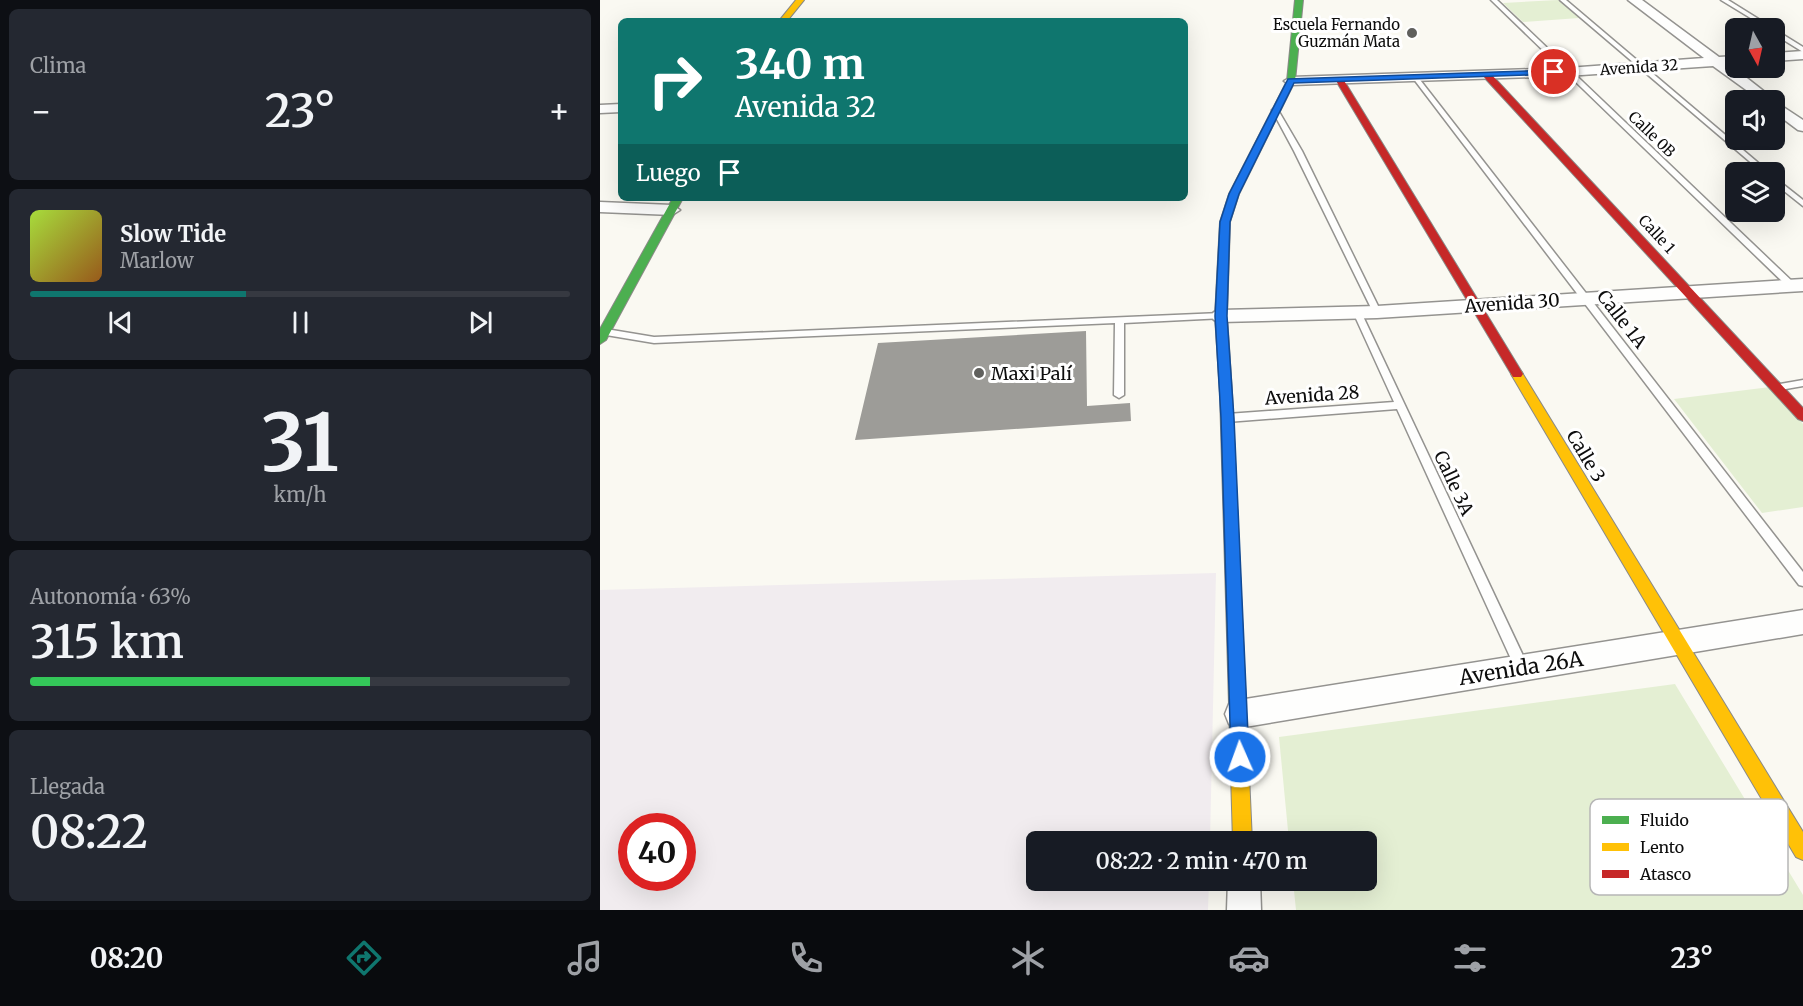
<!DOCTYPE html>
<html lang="es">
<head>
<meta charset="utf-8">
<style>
  body { margin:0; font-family:Merriweather,serif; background:#242831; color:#f1f3f6; height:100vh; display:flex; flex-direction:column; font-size:22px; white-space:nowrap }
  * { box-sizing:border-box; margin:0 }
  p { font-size:20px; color:#9ea1a6 }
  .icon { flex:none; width:33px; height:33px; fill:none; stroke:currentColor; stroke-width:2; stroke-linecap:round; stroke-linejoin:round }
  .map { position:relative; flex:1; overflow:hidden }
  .drawer { display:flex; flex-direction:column; gap:9px; padding:9px; background:#0d0f14; width:600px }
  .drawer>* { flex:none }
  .banner { position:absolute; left:18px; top:18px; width:570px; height:183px; border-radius:9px; box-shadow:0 6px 24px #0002; background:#0f766e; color:#fff; overflow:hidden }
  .needle { width:39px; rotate:172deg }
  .buttons { position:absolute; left:1125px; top:18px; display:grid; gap:12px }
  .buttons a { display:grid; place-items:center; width:60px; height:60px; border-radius:9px; background:#171b24; box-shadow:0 6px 24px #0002; font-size:30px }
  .speed { position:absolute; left:18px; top:813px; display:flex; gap:12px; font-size:30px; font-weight:700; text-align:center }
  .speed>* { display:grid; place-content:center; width:78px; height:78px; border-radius:50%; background:#171b24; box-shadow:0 6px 24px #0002; line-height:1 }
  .speed .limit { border:9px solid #d22; background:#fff; color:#111 }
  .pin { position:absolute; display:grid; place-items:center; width:51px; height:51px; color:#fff; margin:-26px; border:3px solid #fff; border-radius:50%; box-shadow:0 2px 6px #0007 }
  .me { position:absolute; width:66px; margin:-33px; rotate:358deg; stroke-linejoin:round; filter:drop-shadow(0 0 4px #0008) }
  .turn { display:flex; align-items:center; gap:21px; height:126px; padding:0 18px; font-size:27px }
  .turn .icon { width:78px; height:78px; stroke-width:2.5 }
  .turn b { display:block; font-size:42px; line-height:51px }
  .then { display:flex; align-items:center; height:57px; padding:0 18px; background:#0003; gap:12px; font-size:22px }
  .big { font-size:45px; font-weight:600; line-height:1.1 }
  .drawer .card { flex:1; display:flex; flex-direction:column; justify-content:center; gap:9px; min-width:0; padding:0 21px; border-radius:9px; background:#242831 }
  .drawer .dial { align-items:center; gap:0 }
  .dial b { font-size:78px; line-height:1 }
  .song { display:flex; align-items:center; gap:18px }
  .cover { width:72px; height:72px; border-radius:9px; background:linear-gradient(135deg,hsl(80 70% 55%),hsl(30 70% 35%)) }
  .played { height:6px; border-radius:3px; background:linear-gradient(90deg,#0f766e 40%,#363941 40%) }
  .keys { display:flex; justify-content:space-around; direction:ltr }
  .heat { display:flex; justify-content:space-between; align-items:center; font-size:33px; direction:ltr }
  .charge { height:9px; border-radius:4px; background:linear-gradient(90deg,#34c759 63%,#363941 0) }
  .trip { position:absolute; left:426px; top:831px; width:351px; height:60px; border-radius:9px; background:#171b24; box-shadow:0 6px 24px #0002; font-weight:600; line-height:60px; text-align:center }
  .tab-bar { display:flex; height:96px; justify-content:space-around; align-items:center; background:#090b0e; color:#9ea1a6 }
  .tab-bar .icon { width:42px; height:42px }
  .tab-bar .on { color:#0f766e }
  .tab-bar b { font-size:27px; color:#f1f3f6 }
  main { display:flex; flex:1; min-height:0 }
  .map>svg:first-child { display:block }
  .industrial { fill:#f1ecef; fill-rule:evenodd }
  .green { fill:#e4efd3 }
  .building { fill:#9d9c98 }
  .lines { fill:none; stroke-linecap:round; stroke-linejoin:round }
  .lane-casing { stroke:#949390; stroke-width:3 }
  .street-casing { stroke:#949390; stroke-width:3 }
  .fast-casing { stroke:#8a8a87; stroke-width:2 }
  .slow-casing { stroke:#8a8a87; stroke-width:2 }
  .jam-casing { stroke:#8a8a87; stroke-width:2 }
  .lane { fill:#fefefd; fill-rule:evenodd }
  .street { fill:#fefefd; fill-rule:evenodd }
  .fast { fill:#4caf50; fill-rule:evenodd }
  .slow { fill:#ffc107; fill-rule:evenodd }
  .jam { fill:#c62828; fill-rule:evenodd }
  .route { fill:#1a73e8; stroke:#114b97; stroke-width:1.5 }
  .poi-dot { fill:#60605d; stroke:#fff; stroke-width:2 }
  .labels { text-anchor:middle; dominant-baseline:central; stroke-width:6; stroke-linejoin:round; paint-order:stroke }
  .far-poi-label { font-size:15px; fill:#0d0d0d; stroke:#fff; text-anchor:end }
  .far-street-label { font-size:15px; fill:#0d0d0d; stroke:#fff }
  .street-label { font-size:18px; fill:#0d0d0d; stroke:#fff }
  .poi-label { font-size:18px; fill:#0d0d0d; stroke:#fff; text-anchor:start }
  .near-street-label { font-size:21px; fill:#0d0d0d; stroke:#fff }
  .key { fill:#fff; stroke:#b6b6b6; stroke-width:1.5 }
  .key-label { font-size:16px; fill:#0d0d0d }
</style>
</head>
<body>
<main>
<section class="drawer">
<div class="card"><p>Clima</p>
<div class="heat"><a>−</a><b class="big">23°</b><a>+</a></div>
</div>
<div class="card">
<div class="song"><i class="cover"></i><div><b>Slow Tide</b><p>Marlow</p></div></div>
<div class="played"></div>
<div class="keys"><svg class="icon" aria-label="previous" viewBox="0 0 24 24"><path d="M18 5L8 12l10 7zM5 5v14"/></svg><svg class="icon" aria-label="pause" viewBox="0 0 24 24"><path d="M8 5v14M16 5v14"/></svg><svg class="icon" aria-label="next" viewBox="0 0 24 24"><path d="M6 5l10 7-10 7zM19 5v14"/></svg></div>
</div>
<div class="card dial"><b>31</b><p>km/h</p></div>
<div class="card"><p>Autonomía · 63%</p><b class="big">315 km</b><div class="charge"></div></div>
<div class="card"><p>Llegada</p><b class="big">08:22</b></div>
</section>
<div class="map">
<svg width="1203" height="910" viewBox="0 0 1203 910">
  <rect width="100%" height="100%" fill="#faf9f2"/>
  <path class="industrial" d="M616,573L610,841L436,842V880L609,881L608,910H0V590ZM32,826H82V878H32Z"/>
  <path class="green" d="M958,0L979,18L923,22L903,3Z
    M1170,387L1203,424V507L1162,513L1074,399Z
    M1075,684L1203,895V910H696L693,881L766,880V842L689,841L679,737Z"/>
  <path class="building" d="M486,331L487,406L530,403L531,421L255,440L278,343Z"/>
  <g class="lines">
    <g class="lane-casing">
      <path id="lane" d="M891,0H897L1195,284V288H1189Z
        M960,0H966L1169,172H1162Z
        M1121,0H1128L1173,28H1167Z
        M1174,29L1203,47V52L1174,34Z
        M813,76H817L1203,572V586L1199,585L813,78Z
        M675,108L678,110L702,151L781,312L780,314H774L773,312L694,151L672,110Z
        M1174,177L1203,200V206L1174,183Z
        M757,309L761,312L927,664L928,668L927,672L922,674L917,672L797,409L627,422L622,418L627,414L794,402L753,312Z
        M621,313L625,316L624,318L524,323V395L519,398L514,395L515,323L54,343L6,335L1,332L6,329L54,337Z
        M1203,380V386L1180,390L1175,387L1180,384Z"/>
    </g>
    <g class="street-casing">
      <path id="street" d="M1028,0H1042L1119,57L1136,56V64H1129L1175,100H1160L1113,66L967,76L691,85L684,81L691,77L967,68L1104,58Z
        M1203,51V59L1174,61V53Z
        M1174,101L1203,120V131L1198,130L1174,112Z
        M21,104V112L0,113V105Z
        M0,202L72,205L80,210L72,215L0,212Z
        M1203,279V291L777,318L621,322L614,320L611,316L614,312L621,310L777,306Z
        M1203,610V634L639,728L629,724L625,714L629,704L639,700Z
        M628,880H660L661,910H627Z"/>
    </g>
    <g class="fast-casing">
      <path id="fast" d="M695,0H703L695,81L639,194L630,222L627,316L632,393L626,397L620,393L615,316L620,222L629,194L687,81Z
        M73,198H83L6,340L0,344V329Z"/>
    </g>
    <g class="slow-casing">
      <path id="slow" d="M196,0H204L187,21H179Z
        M917,370L921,371L1203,832V860L1196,857L911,374Z
        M626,389L632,393L652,842H633L620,393Z"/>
    </g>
    <g class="jam-casing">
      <path id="jam" d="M883,72H889L1203,408V421L1198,419L883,76Z
        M736,77L743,79L923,374L921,377H913L735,79Z"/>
    </g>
    <use href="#lane" class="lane"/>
    <use href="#street" class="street"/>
    <use href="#fast" class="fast"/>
    <use href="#slow" class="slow"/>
    <use href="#jam" class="jam"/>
  </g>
  <path class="route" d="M954,70H957V74L694,83L639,194L630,222L627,316L634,418L649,757L647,763L640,766L634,763L631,757L621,418L615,316L620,222L629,194L688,79Z"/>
  <g class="poi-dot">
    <circle cx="812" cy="33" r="6"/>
    <circle cx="379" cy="373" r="6"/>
  </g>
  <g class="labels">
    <g class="far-poi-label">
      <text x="800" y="24">Escuela Fernando<tspan x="800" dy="17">Guzmán Mata</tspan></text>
    </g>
    <g class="far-street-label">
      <text transform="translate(1039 67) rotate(-4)">Avenida 32</text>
      <text transform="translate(1052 134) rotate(44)">Calle 0B</text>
      <text transform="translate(1057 234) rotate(47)">Calle 1</text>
    </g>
    <g class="street-label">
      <text transform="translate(912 303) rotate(-4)">Avenida 30</text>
      <text transform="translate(1022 319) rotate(52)">Calle 1A</text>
      <text transform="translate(712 395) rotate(-4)">Avenida 28</text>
      <text transform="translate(986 456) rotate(59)">Calle 3</text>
      <text transform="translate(854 483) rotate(65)">Calle 3A</text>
    </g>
    <g class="poi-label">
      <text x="391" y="373">Maxi Palí</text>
    </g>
    <g class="near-street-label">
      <text transform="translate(921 668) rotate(-9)">Avenida 26A</text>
    </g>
  </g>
  <rect x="990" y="799" width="198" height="96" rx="9" class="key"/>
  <rect x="1002" y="816" width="27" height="8" fill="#4caf50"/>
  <rect x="1002" y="843" width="27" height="8" fill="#ffc107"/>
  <rect x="1002" y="870" width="27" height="8" fill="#c62828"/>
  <g class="key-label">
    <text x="1040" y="826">Fluido</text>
    <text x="1040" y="853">Lento</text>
    <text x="1040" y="880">Atasco</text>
  </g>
</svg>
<div class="buttons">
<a><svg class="needle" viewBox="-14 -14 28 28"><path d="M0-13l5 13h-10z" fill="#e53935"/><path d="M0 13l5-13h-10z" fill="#9ea1a6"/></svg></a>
<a><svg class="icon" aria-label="sound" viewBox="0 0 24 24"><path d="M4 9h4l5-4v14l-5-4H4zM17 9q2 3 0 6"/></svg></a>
<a><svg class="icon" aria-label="layers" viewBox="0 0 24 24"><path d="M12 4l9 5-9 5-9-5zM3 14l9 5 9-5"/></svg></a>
</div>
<div class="speed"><div class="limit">40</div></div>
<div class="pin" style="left:954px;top:72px;background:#d93025"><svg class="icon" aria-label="arrive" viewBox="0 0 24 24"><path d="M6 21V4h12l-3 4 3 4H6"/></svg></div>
<svg class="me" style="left:640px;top:757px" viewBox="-20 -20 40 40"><circle r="17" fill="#1a73e8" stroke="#fff" stroke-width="3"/><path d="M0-11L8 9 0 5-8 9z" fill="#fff"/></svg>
<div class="trip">08:22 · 2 min · 470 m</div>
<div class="banner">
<div class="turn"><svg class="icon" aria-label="right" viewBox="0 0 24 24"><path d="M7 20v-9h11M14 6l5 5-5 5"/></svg><div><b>340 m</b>Avenida 32</div></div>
<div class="then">Luego<svg class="icon" aria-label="arrive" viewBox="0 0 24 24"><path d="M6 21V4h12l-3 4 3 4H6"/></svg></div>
</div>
</div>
</main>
<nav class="tab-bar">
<b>08:20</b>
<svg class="icon on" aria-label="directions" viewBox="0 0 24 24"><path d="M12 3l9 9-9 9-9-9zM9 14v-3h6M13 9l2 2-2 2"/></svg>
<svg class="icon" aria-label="music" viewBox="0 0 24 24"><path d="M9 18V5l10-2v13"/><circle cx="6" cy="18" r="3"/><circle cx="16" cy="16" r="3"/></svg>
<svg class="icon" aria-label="phone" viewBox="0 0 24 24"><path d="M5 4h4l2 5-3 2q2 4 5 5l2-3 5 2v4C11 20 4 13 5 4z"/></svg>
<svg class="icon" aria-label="climate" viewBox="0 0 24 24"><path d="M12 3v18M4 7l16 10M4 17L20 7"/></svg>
<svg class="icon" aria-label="car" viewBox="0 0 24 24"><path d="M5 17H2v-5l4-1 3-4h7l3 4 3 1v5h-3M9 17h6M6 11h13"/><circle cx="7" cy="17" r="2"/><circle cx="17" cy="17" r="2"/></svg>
<svg class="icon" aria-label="filters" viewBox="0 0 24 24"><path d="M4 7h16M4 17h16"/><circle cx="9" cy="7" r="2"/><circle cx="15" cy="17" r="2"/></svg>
<b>23°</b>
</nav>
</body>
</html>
